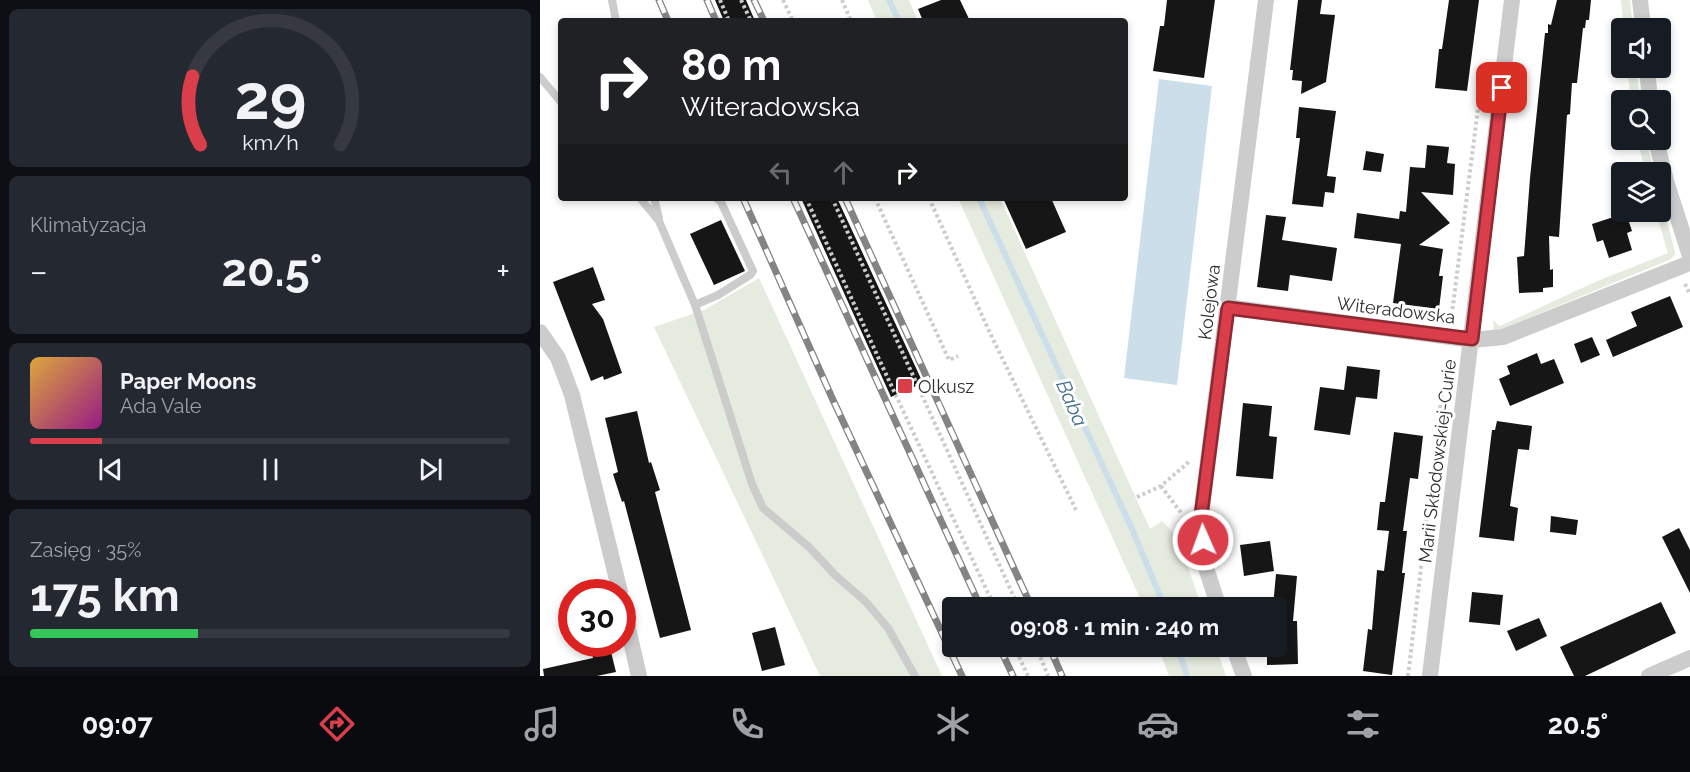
<!DOCTYPE html>
<html lang="pl">
<head>
<meta charset="utf-8">
<style>
  body { margin:0; font-family:Raleway,sans-serif; background:#242831; color:#f1f3f6; height:100vh; display:flex; flex-direction:column; font-size:22px; white-space:nowrap }
  * { box-sizing:border-box; margin:0 }
  p { font-size:20px; color:#9ea1a6 }
  .icon { flex:none; width:33px; height:33px; fill:none; stroke:currentColor; stroke-width:2; stroke-linecap:round; stroke-linejoin:round }
  .map { position:relative; flex:1; overflow:hidden }
  .drawer { display:flex; flex-direction:column; gap:9px; padding:9px; background:#0d0f14; width:540px }
  .drawer>* { flex:none }
  .top-card { position:absolute; left:18px; top:18px; width:570px; height:183px; border-radius:6px; box-shadow:0 3px 9px #0003; background:#202124; color:#fff; overflow:hidden }
  .controls { position:absolute; left:1071px; top:18px; display:grid; gap:12px }
  .controls a { display:grid; place-items:center; width:60px; height:60px; border-radius:6px; background:#171b24; box-shadow:0 3px 9px #0003; font-size:30px }
  .speed { position:absolute; left:18px; top:579px; display:flex; gap:12px; font-size:30px; font-weight:700; text-align:center }
  .speed>* { display:grid; place-content:center; width:78px; height:78px; border-radius:50%; background:#171b24; box-shadow:0 3px 9px #0003; line-height:1 }
  .speed .limit { border:9px solid #d22; background:#fff; color:#111 }
  .pin { position:absolute; display:grid; place-items:center; width:51px; height:51px; color:#fff; margin:-26px; border-radius:12px; box-shadow:0 3px 9px #0006 }
  .me { position:absolute; width:66px; margin:-33px; rotate:358deg; stroke-linejoin:round; filter:drop-shadow(0 0 4px #0008) }
  .turn { display:flex; align-items:center; gap:21px; height:126px; padding:0 24px; font-size:27px }
  .turn .icon { width:78px; height:78px; stroke-width:2.5 }
  .turn b { display:block; font-size:42px; line-height:51px }
  .lanes { display:flex; align-items:center; height:57px; padding:0 24px; background:#0003; justify-content:center; gap:30px; direction:ltr }
  .lanes .off { opacity:.35 }
  .big { font-size:45px; font-weight:700; line-height:1.1 }
  .drawer .tile { flex:1; display:flex; flex-direction:column; justify-content:center; gap:9px; min-width:0; padding:0 21px; border-radius:9px; background:#242831 }
  .drawer .dial { align-items:center; gap:0 }
  .dial svg { height:156px; overflow:visible; fill:none; stroke:#363941; stroke-width:7; stroke-linecap:round; text-anchor:middle }
  .dial text { fill:#f1f3f6; stroke:none }
  .song { display:flex; align-items:center; gap:18px }
  .cover { width:72px; height:72px; border-radius:9px; background:linear-gradient(135deg,hsl(40 70% 55%),hsl(310 70% 35%)) }
  .played { height:6px; border-radius:3px; background:linear-gradient(90deg,#da3e4b 15%,#363941 15%) }
  .keys { display:flex; justify-content:space-around; direction:ltr }
  .heat { display:flex; justify-content:space-between; align-items:center; font-size:33px; direction:ltr }
  .charge { height:9px; border-radius:4px; background:linear-gradient(90deg,#34c759 35%,#363941 0) }
  .trip { position:absolute; left:402px; top:597px; width:345px; height:60px; border-radius:6px; background:#171b24; box-shadow:0 3px 9px #0003; font-weight:700; line-height:60px; text-align:center }
  .tab-bar { display:flex; height:96px; justify-content:space-around; align-items:center; background:#090b0e; color:#9ea1a6 }
  .tab-bar .icon { width:42px; height:42px }
  .tab-bar .current { color:#da3e4b }
  .tab-bar b { font-size:27px; color:#f1f3f6 }
  main { display:flex; flex:1; min-height:0 }
  .map>svg:first-child { display:block }
  .green { fill:#e5ebde }
  .water { fill:#ccdeea }
  .lines { fill:none; stroke-linecap:round; stroke-linejoin:round }
  .stream { stroke:#ccdeea; stroke-width:6 }
  .building { fill:#161616 }
  .path { stroke:#ccc; stroke-width:4; stroke-dasharray:3 3; stroke-linecap:butt }
  .service { stroke:#ccc; stroke-width:8 }
  .minor { stroke:#ccc; stroke-width:16 }
  .rail-casing { stroke:#848484; stroke-width:7 }
  .rail { stroke:#fff; stroke-width:4.5; stroke-dasharray:14; stroke-linecap:butt }
  .route-casing { stroke:#8e2831; stroke-width:15 }
  .route { stroke:#da3e4b; stroke-width:10 }
  .poi-dot { fill:#da3e4b; stroke:#fff; stroke-width:2 }
  .labels { text-anchor:middle; dominant-baseline:central; stroke-width:6; stroke-linejoin:round; paint-order:stroke }
  .street-label { font-size:18px; fill:#2f2f2f; stroke:#fff }
  .poi-label { font-size:18px; fill:#2f2f2f; stroke:#fff; text-anchor:start }
  .water-label { font-size:20px; font-style:italic; fill:#42708c; stroke:#fff }
</style>
</head>
<body>
<main>
<section class="drawer">
<div class="tile dial"><svg viewBox="0 0 100 80">
<path d="M14 69A42 42 0 1 1 86 69"/>
<path d="M14 69A42 42 0 0 1 10 34" stroke="#da3e4b"/>
<text x="50" y="56" font-size="32" font-weight="700">29</text>
<text x="50" y="72" font-size="11">km/h</text>
</svg></div>
<div class="tile"><p>Klimatyzacja</p>
<div class="heat"><a>−</a><b class="big">20.5°</b><a>+</a></div>
</div>
<div class="tile">
<div class="song"><i class="cover"></i><div><b>Paper Moons</b><p>Ada Vale</p></div></div>
<div class="played"></div>
<div class="keys"><svg class="icon" aria-label="previous" viewBox="0 0 24 24"><path d="M18 5L8 12l10 7zM5 5v14"/></svg><svg class="icon" aria-label="pause" viewBox="0 0 24 24"><path d="M8 5v14M16 5v14"/></svg><svg class="icon" aria-label="next" viewBox="0 0 24 24"><path d="M6 5l10 7-10 7zM19 5v14"/></svg></div>
</div>
<div class="tile"><p>Zasięg · 35%</p><b class="big">175 km</b><div class="charge"></div></div>
</section>
<div class="map">
<svg width="1150" height="676" viewBox="0 0 1150 676">
  <rect width="100%" height="100%" fill="#fff"/>
  <path class="green" d="M328,0H369L378,21H337Z
    M1081,0H1090L1093,28H1084Z
    M1087,68H1096L1100,100H1091Z
    M1098,140H1106L1114,172H1105Z
    M1121,197L1135,252L1134,256L1129,260L959,330H954L953,320L960,326L1055,282L1128,253L1116,212H1120Z
    M418,198H460L610,529L622,521L637,537L662,607H604Z
    M219,278L402,676H280L114,327L164,310Z
    M618,647H676L686,676H629Z"/>
  <path class="water" d="M619,79L672,86L637,385L584,378Z"/>
  <g class="lines">
    <path class="stream" d="M349,0L359,21
      M439,198L592,529L625,608
      M637,646L647,676"/>
  </g>
  <path class="building" d="M175,0H206L215,21H184Z
    M401,0H420L430,21H383L378,9Z
    M627,0H675L664,78L613,71L620,26H624Z
    M758,0H782L780,14L795,15L786,82L761,94L762,81L752,80L753,70H750Z
    M909,0H939L927,91L895,88L899,49H902Z
    M1017,0H1051L1049,20H1046L1045,28H1043L1037,83H1032L1030,114L1027,115L1019,237L1009,236L1010,270L1013,269V287L1003,288V292L979,293L977,257L984,256L990,178L1005,33H1008V24L1011,25Z
    M759,107L796,111L787,176L796,177L794,193L785,192L783,207L752,204L760,138H756Z
    M887,145L909,147L907,163L915,164L913,195L881,192L910,223L879,245L903,249L899,276H903L899,309L853,303L861,244L814,238L817,213L859,219L860,211L866,212L870,167L885,168Z
    M826,151L844,154L841,172L823,170Z
    M261,198H297L383,383L351,397Z
    M463,198H511L526,232L486,249Z
    M1086,213L1092,231L1087,233L1092,250L1069,258L1063,240L1057,242L1052,224Z
    M726,215L746,217L742,240L797,248L792,281L750,275L748,291L717,287Z
    M181,220L205,271L174,285L150,234Z
    M53,267L65,300L52,304L63,319L82,373L64,380L63,376L51,381L13,282Z
    M1130,296L1143,327L1073,357L1066,340L1097,326L1091,312Z
    M1052,337L1060,355L1041,363L1034,344Z
    M997,353L1001,364L1014,359L1024,383L970,406L959,379L970,374L967,366Z
    M807,366L840,370L837,399L816,397L810,435L774,430L780,387L804,390Z
    M703,403L732,406L729,436L737,437L733,479L696,476Z
    M97,411L109,463L111,462L120,490L115,492L151,630L120,638L84,501L82,502L73,474L78,472L65,418Z
    M957,421L992,426L989,450L978,449L970,506L978,508L974,541L939,537L952,430H955Z
    M854,432L883,436L878,479L870,478L863,531H867L862,573H865L852,675L823,671L828,629L832,630L837,570L844,571L849,531L837,530L840,502H845Z
    M1011,516L1038,520L1036,535L1010,532Z
    M1139,528L1150,550V593L1122,537Z
    M730,541L734,571L704,576L700,545Z
    M736,574L757,576L753,621H757L758,664L727,665V646H736V607L733,606Z
    M932,592L963,595L960,625L929,622Z
    M1121,602L1136,633L1045,676H1034L1020,647Z
    M999,618L1007,636L976,651L967,631Z
    M235,627L245,665L222,671L212,633Z
    M50,644H69L76,672L57,676H4L3,669L53,658Z"/>
  <g class="lines">
    <path class="path" d="M180,0L189,21
      M201,0L211,21
      M243,0L253,21
      M302,0L311,21
      M266,198L338,357L455,608
      M292,198L479,608
      M335,198L409,360L418,356
      M389,198L450,333L536,510
      M1145,284L1150,294
      M911,321L943,69
      M621,486L642,514
      M597,497L621,486L650,461
      M474,646L488,676
      M496,646L508,676
      M868,676L906,360"/>
    <path class="service" d="M72,0L76,21
      M0,77L21,102
      M100,198L119,221L155,305L212,484L223,508L269,547L295,575L326,602L348,628L375,676
      M114,198L119,218
      M155,305L178,295L210,275L213,271L181,202L176,198"/>
    <path class="minor" d="M1100,0L1103,28
      M1107,68L1110,100
      M1116,140L1126,181L1150,256
      M688,307L932,340L963,337L1150,263
      M0,332L18,358L32,395L80,592
      M82,602L99,676
      M679,608L666,568L661,516L726,0
      M693,646L704,676
      M890,676L972,0
      M1109,676L1150,658"/>
    <g class="rail-casing">
      <path id="rail" d="M119,0L128,21
        M167,0L176,21
        M214,0L224,21
        M203,198L293,400L422,676
        M253,198L441,608
        M305,198L492,608
        M459,646L473,676
        M509,646L522,676"/>
    </g>
    <use href="#rail" class="rail"/>
  </g>
  <g class="lines">
    <g class="route-casing">
      <path id="route" d="M663,540L661,516L688,308L932,339L962,88"/>
    </g>
    <use href="#route" class="route"/>
  </g>
  <rect class="poi-dot" x="357" y="378" width="16" height="16" rx="3"/>
  <g class="labels">
    <g class="street-label">
      <text transform="translate(669 302) rotate(-83)">Kolejowa</text>
      <text transform="translate(856 310) rotate(7)">Witeradowska</text>
      <text transform="translate(897 461) rotate(-83)">Marii Skłodowskiej-Curie</text>
    </g>
    <g class="poi-label">
      <text x="378" y="386">Olkusz</text>
    </g>
    <g class="water-label">
      <text transform="translate(532 403) rotate(66)">Baba</text>
    </g>
  </g>
</svg>
<div class="controls">
<a><svg class="icon" aria-label="sound" viewBox="0 0 24 24"><path d="M4 9h4l5-4v14l-5-4H4zM17 9q2 3 0 6"/></svg></a>
<a><svg class="icon" aria-label="search" viewBox="0 0 24 24"><circle cx="10" cy="10" r="6"/><path d="M15 15l6 6"/></svg></a>
<a><svg class="icon" aria-label="layers" viewBox="0 0 24 24"><path d="M12 4l9 5-9 5-9-5zM3 14l9 5 9-5"/></svg></a>
</div>
<div class="speed"><div class="limit">30</div></div>
<div class="pin" style="left:962px;top:88px;background:#d93025"><svg class="icon" aria-label="arrive" viewBox="0 0 24 24"><path d="M6 21V4h12l-3 4 3 4H6"/></svg></div>
<svg class="me" style="left:663px;top:540px" viewBox="-20 -20 40 40"><circle r="17" fill="#da3e4b" stroke="#fff" stroke-width="3"/><path d="M0-11L8 9 0 5-8 9z" fill="#fff"/></svg>
<div class="trip">09:08 · 1 min · 240 m</div>
<div class="top-card">
<div class="turn"><svg class="icon" aria-label="right" viewBox="0 0 24 24"><path d="M7 20v-9h11M14 6l5 5-5 5"/></svg><div><b>80 m</b>Witeradowska</div></div>
<div class="lanes"><svg class="icon off" aria-label="left" viewBox="0 0 24 24"><path d="M17 20v-9H6M10 6l-5 5 5 5"/></svg><svg class="icon off" aria-label="ahead" viewBox="0 0 24 24"><path d="M12 20V5M6 11l6-6 6 6"/></svg><svg class="icon" aria-label="right" viewBox="0 0 24 24"><path d="M7 20v-9h11M14 6l5 5-5 5"/></svg></div>
</div>
</div>
</main>
<nav class="tab-bar">
<b>09:07</b>
<svg class="icon current" aria-label="directions" viewBox="0 0 24 24"><path d="M12 3l9 9-9 9-9-9zM9 14v-3h6M13 9l2 2-2 2"/></svg>
<svg class="icon" aria-label="music" viewBox="0 0 24 24"><path d="M9 18V5l10-2v13"/><circle cx="6" cy="18" r="3"/><circle cx="16" cy="16" r="3"/></svg>
<svg class="icon" aria-label="phone" viewBox="0 0 24 24"><path d="M5 4h4l2 5-3 2q2 4 5 5l2-3 5 2v4C11 20 4 13 5 4z"/></svg>
<svg class="icon" aria-label="climate" viewBox="0 0 24 24"><path d="M12 3v18M4 7l16 10M4 17L20 7"/></svg>
<svg class="icon" aria-label="car" viewBox="0 0 24 24"><path d="M5 17H2v-5l4-1 3-4h7l3 4 3 1v5h-3M9 17h6M6 11h13"/><circle cx="7" cy="17" r="2"/><circle cx="17" cy="17" r="2"/></svg>
<svg class="icon" aria-label="filters" viewBox="0 0 24 24"><path d="M4 7h16M4 17h16"/><circle cx="9" cy="7" r="2"/><circle cx="15" cy="17" r="2"/></svg>
<b>20.5°</b>
</nav>
</body>
</html>
